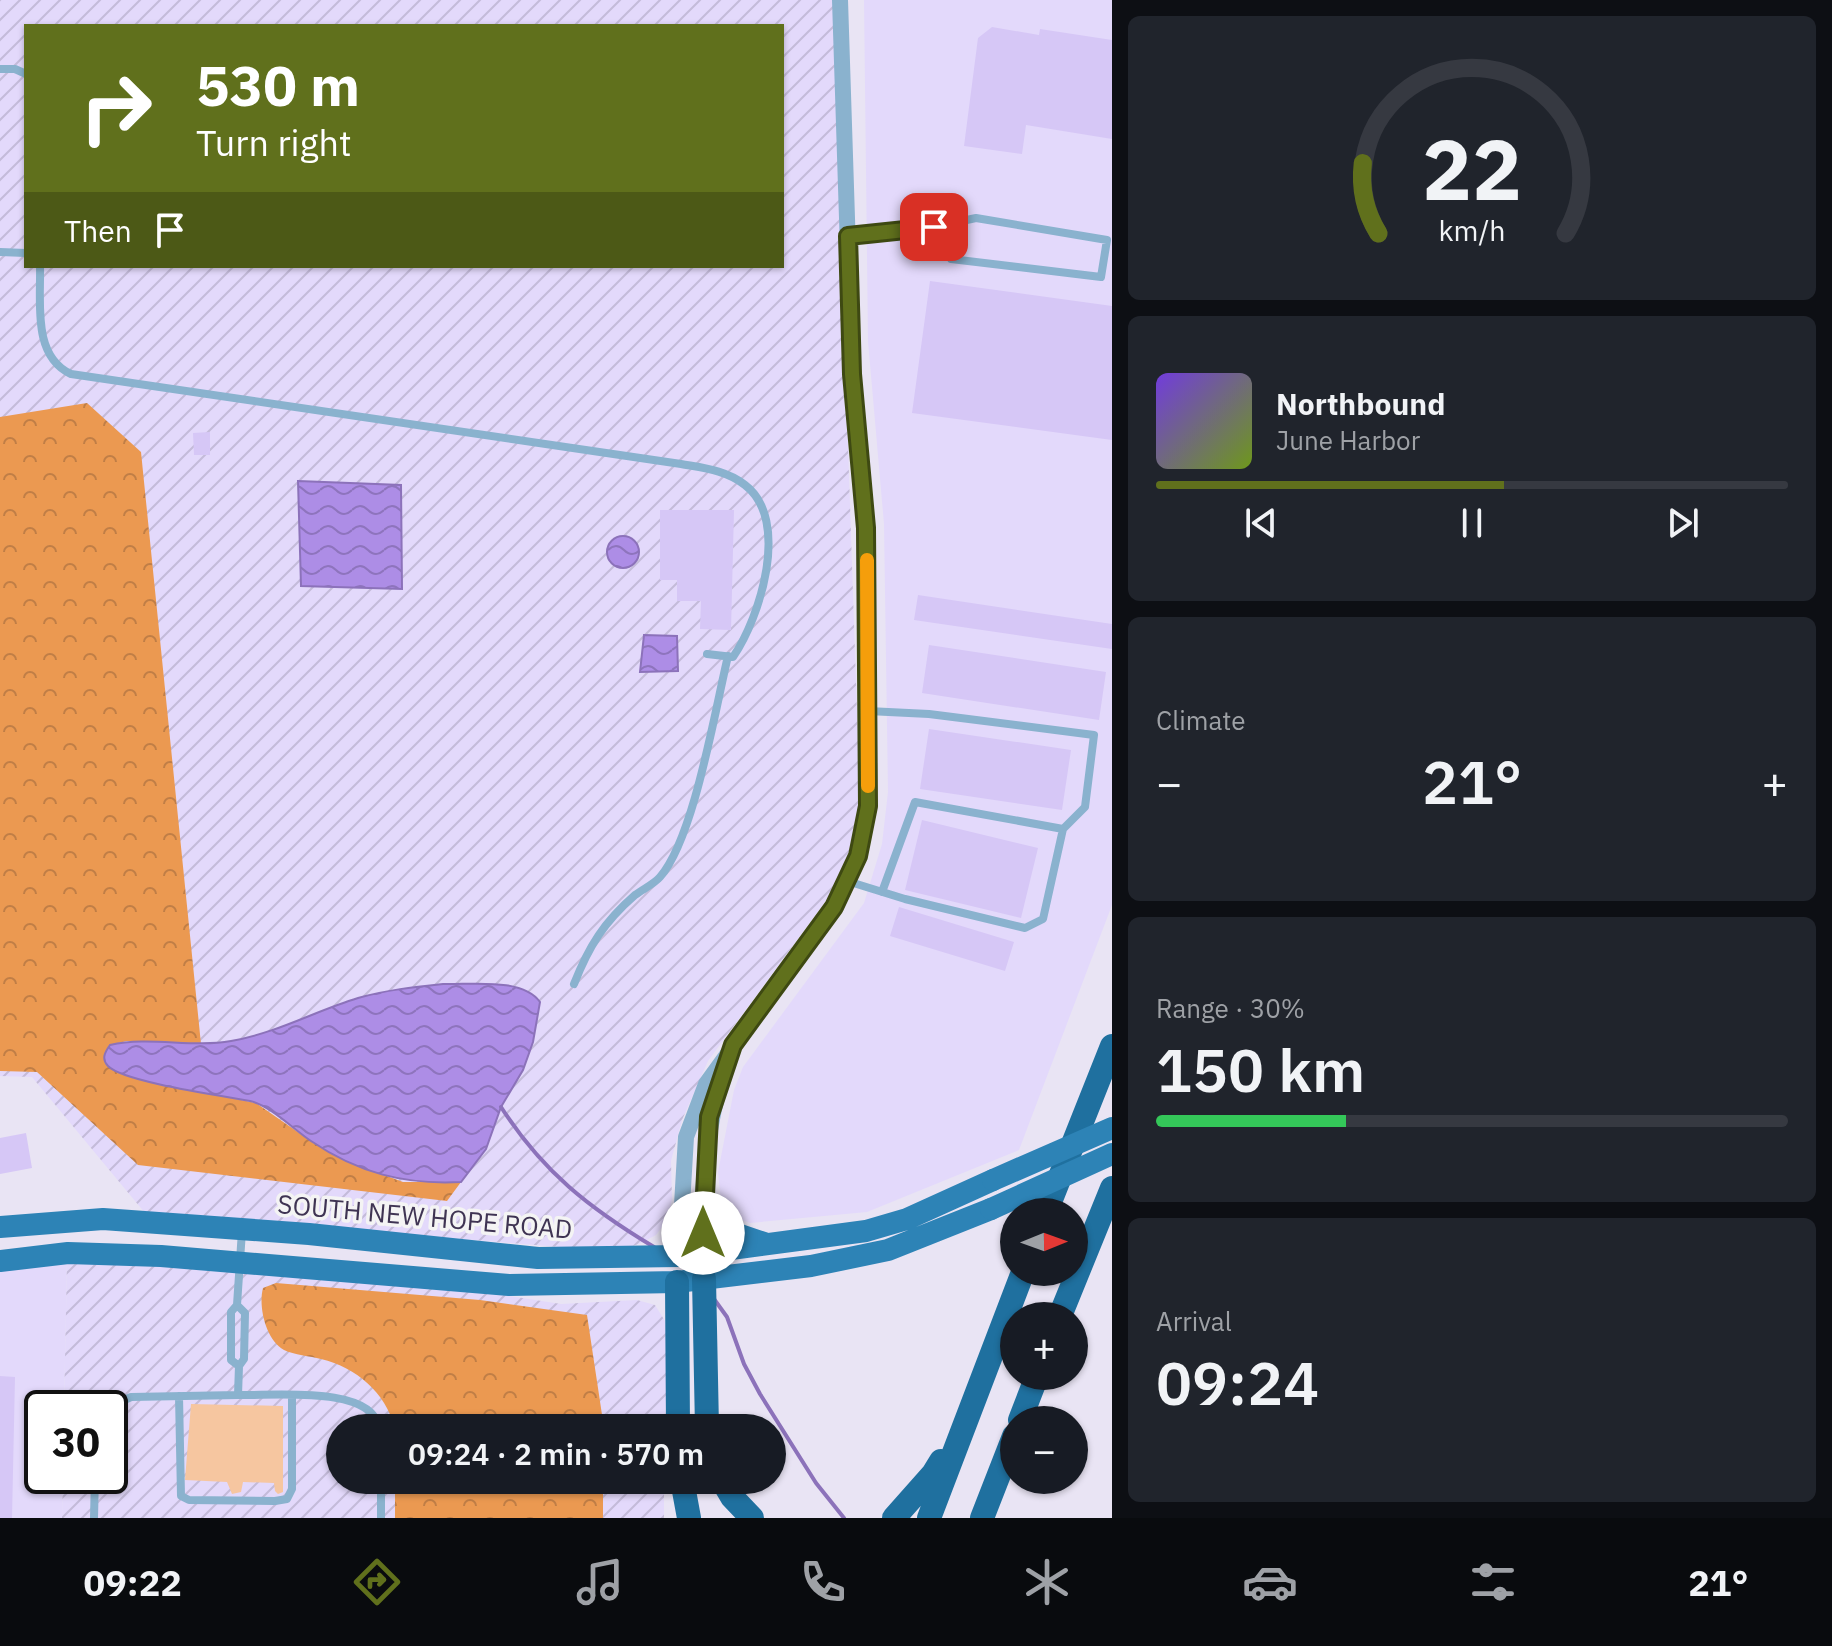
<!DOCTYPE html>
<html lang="en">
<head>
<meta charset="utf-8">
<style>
  body { margin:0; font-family:"IBM Plex Sans",sans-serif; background:#20242c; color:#f1f3f6; height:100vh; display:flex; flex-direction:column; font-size:30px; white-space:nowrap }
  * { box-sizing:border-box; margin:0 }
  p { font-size:26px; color:#9ea1a6 }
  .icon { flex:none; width:44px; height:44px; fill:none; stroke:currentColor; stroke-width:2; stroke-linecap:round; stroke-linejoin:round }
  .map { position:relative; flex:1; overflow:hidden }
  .drawer { display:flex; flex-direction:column; gap:16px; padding:16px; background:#0d0f14; width:720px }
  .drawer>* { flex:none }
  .guide { position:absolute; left:24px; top:24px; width:760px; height:244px; border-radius:0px; box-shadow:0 2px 6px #0004; background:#60701c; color:#fff; overflow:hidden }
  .needle { width:52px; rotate:89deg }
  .controls { position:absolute; left:1000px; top:1198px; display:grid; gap:16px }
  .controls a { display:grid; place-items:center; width:88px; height:88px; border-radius:50%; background:#171b24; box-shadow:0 2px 6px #0004; font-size:40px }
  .speed { position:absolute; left:24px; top:1390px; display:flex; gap:16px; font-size:40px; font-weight:700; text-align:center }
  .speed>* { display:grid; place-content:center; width:104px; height:104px; border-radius:50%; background:#171b24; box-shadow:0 2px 6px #0004; line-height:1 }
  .speed .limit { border:4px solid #111; border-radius:12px; background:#fff; color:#111 }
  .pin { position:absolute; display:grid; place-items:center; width:68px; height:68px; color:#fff; margin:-34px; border-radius:16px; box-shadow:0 4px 12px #0006 }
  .me { position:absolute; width:88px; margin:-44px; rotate:0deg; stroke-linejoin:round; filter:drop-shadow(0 0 6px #0008) }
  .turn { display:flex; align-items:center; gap:28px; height:168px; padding:0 40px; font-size:36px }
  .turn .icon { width:104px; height:104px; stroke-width:2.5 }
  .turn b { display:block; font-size:56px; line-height:68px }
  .then { display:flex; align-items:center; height:76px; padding:0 40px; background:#0003; gap:16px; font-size:30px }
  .big { font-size:60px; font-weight:600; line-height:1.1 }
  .drawer .card { flex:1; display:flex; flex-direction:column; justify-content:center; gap:12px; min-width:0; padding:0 28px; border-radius:12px; background:#20242c }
  .drawer .dial { align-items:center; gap:0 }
  .dial svg { height:208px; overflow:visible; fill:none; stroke:#363941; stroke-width:7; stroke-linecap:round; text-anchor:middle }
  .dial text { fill:#f1f3f6; stroke:none }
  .song { display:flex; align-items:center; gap:24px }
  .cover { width:96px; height:96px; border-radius:12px; background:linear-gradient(135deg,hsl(260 70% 55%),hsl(80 70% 35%)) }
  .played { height:8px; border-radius:4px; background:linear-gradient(90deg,#60701c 55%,#363941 55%) }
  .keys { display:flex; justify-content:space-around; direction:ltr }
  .heat { display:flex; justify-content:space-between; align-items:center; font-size:44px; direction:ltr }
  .charge { height:12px; border-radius:6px; background:linear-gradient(90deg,#34c759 30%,#363941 0) }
  .trip { position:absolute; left:326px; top:1414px; width:460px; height:80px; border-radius:40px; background:#171b24; box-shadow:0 2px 6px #0004; font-weight:600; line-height:80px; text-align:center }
  .tabs { display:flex; height:128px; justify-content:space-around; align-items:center; background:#090b0e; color:#9ea1a6 }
  .tabs .icon { width:56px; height:56px }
  .tabs .active { color:#60701c }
  .tabs b { font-size:36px; color:#f1f3f6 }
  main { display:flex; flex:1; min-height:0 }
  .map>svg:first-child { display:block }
  .built { fill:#e3d9fb }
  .industrial { fill:url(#industrial-furrows); fill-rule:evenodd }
  .grass { fill:#f6c6a0 }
  .forest { fill:url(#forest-crowns) }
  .water { fill:url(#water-waves); stroke:#8c72ba; stroke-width:2 }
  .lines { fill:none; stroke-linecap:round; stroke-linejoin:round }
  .stream { stroke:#8c72ba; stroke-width:4 }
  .building { fill:#d6c7f6 }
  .service { stroke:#8ab2ce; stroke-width:8 }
  .minor { stroke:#8ab2ce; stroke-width:16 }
  .primary { stroke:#2d83b6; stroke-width:22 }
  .motorway { stroke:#1f709f; stroke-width:24 }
  .primary-bridge { stroke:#2d83b6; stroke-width:22 }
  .route-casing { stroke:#3e4912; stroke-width:20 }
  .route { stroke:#60701c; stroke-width:14 }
  .slow { stroke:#f59e0b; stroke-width:14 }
  .labels { text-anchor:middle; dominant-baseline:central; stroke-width:7; stroke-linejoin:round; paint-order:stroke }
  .street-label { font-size:26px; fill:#3f3453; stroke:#f4f4f4 }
</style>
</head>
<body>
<main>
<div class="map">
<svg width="1112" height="1518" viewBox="0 0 1112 1518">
  <defs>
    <pattern id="industrial-furrows" width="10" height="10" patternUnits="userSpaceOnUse" patternTransform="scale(2)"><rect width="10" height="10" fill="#e3d9fb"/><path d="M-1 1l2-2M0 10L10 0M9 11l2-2" fill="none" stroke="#c4bbd9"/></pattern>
    <pattern id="forest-crowns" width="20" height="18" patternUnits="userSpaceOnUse" patternTransform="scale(2)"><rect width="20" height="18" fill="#eb9951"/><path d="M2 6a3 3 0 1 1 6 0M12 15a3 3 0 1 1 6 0" fill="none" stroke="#c07e46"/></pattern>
    <pattern id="water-waves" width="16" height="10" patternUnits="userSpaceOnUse" patternTransform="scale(2)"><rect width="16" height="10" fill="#ad8de6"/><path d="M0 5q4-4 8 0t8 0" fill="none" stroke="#8e74bd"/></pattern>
  </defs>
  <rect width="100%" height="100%" fill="#e9e4f4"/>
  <path class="built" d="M864,0H1112V905L1019,1150L867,1212L750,1223L734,1217L721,1202L718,1172L734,1090L743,1067L864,903L882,844L888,792L884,524L868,341Z
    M67,1261L64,1408H42V1476H63L62,1518H0V1268Z"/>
  <path class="industrial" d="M0,0H833L860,801L851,846L836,887L708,1061L682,1120L671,1161L672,1199L668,1219L656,1235L639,1244L618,1250L571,1248L145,1213L32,1077L0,1076ZM26,26H782V266H26Z
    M67,1261L157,1263L497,1294L561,1304L637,1300L655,1305L665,1321L668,1344L665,1428H340V1480H664V1518H62L63,1476H110V1408H64Z"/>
  <path class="grass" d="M191,1404L283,1406V1492L278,1494L275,1491L274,1483L243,1482L241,1492L232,1494L227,1482L185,1480Z"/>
  <path class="forest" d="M87,403L141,452L201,1044L127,1041L110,1045L133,1078L256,1103L315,1144L349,1162L403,1182H461L447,1201L138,1165L37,1072L0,1071V417Z
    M276,1283L480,1300L587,1315L604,1428H395C385,1392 357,1368 321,1359C310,1356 294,1355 284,1350C266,1340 258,1307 263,1288Z
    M395,1480H603V1518H395Z"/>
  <path class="water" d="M298,481L401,485L402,589L301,586Z
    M607 552a16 16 0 1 1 32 0a16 16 0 1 1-32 0Z
    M644,635L677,636L678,671L640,672Z
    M443,984C470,985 522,977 540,1002L533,1042L523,1070L501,1107L486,1149L461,1182C405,1185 358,1173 311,1141C293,1129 271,1106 250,1101C224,1096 123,1082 108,1066C101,1059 105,1052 110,1045C150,1036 191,1048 231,1041C277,1033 315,1011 358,998C386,990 414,987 443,984Z"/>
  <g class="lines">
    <path class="stream" d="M501,1107C543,1172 589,1208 654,1247
      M714,1299L727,1317L744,1364L760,1394L816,1483L844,1518"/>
  </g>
  <path class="building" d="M992,27L1039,35L1040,29L1112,40V139L1026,125L1022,154L964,146L978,38Z
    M930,281L1112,306V440L912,413Z
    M210,432V455H194L193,433Z
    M660,510H734L731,630L700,629L701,601H677V580H660Z
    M918,595L1112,624V649L914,620Z
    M929,645L1106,672L1099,720L922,693Z
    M929,729L1071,750L1062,810L920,789Z
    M922,820L1038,848L1021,918L905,890Z
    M899,907L1014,942L1005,971L890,936Z
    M26,1133L32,1168L0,1174V1138Z
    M0,1376L15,1377L12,1518H0Z"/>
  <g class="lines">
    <path class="service" d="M0,69H15L26,74
      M848,236L934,227L976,218L1107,240L1101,277L951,259L934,227
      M0,252L26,253
      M40,266C41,302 32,356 71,374L681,464C703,468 726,470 745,485C791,520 760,618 733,657L707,654
      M847,881L905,899L1025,928L1043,919L1063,829L1085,807L1094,735L929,714L868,711
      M882,892L915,802L1063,829
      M574,984C589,946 604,922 635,895C643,889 654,884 660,877C694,838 715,710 728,656
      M237,1305L245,1313L244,1359L239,1366L231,1360V1312L237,1305L242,1231
      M238,1395C273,1396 373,1385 379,1428
      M179,1396L181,1496L189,1500L275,1501L287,1499L292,1489V1397
      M107,1408L131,1397L238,1395L239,1366
      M94,1518L95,1476
      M381,1518V1480"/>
    <path class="minor" d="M703,1253C701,1185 705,1130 726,1065
      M679,1256L686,1137L706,1084L834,907L858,856L868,806L866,528L852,374L840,0"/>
    <path class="primary" d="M702,1205L734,1233L764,1243
      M0,1227L103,1219L309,1234L538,1258L679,1256L866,1231L907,1219L993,1180
      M0,1261L68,1253L161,1256L509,1285L677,1282L811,1266L888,1250L991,1209"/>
    <path class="motorway" d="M1046,1212L1112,1046
      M704,1279L707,1428
      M677,1282L678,1428
      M1060,1316L1112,1188
      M1020,1420L1037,1376
      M682,1480L689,1518
      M722,1480L732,1497L752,1518
      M894,1518L933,1474L941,1461
      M929,1518L1023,1272
      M982,1518L1014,1436"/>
    <path class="primary-bridge" d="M993,1180L1112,1128
      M991,1209L1112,1154"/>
  </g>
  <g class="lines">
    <g class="route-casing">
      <path id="route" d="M703,1233L709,1117L733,1045L834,907L858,856L868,806L866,528L852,374L848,236L934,227"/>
    </g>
    <use href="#route" class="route"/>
    <path class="slow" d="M867,560L868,786"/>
  </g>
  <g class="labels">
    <g class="street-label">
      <text transform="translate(425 1216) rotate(5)">SOUTH NEW HOPE ROAD</text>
    </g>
  </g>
</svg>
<div class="controls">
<a><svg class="needle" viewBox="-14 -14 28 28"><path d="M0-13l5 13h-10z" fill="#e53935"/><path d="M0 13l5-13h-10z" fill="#9ea1a6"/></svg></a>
<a>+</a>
<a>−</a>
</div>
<div class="speed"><div class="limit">30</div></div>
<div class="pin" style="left:934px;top:227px;background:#d93025"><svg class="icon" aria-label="arrive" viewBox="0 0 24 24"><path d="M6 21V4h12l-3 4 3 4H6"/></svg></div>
<svg class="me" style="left:703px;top:1233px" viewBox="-20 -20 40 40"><circle r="19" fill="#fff"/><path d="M0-13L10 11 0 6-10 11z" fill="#60701c"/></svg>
<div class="trip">09:24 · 2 min · 570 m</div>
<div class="guide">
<div class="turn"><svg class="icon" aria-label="right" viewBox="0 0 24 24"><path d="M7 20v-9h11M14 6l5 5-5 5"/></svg><div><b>530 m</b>Turn right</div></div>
<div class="then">Then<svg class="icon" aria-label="arrive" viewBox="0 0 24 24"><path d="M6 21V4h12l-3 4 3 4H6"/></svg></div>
</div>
</div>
<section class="drawer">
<div class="card dial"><svg viewBox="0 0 100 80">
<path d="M14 69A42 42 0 1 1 86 69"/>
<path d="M14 69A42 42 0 0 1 8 42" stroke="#60701c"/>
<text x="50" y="56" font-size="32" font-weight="700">22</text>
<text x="50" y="72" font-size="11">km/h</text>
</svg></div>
<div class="card">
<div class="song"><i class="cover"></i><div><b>Northbound</b><p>June Harbor</p></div></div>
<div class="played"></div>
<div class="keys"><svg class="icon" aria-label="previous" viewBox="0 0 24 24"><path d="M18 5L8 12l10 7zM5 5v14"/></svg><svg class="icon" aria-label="pause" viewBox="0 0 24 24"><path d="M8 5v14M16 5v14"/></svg><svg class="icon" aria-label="next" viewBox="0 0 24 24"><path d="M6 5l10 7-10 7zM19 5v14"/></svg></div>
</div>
<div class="card"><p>Climate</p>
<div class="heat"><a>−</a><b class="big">21°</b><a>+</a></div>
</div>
<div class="card"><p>Range · 30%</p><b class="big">150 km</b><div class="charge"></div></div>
<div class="card"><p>Arrival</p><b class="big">09:24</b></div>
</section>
</main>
<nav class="tabs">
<b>09:22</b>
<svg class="icon active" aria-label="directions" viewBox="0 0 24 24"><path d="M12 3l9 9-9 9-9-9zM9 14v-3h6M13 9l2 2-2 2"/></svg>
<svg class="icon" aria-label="music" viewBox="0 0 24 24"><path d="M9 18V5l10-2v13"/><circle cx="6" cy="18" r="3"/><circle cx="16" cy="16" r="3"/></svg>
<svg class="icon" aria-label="phone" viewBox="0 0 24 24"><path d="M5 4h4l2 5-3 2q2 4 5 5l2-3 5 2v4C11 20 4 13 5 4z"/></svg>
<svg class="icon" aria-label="climate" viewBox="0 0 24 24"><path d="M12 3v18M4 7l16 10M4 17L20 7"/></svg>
<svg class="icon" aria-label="car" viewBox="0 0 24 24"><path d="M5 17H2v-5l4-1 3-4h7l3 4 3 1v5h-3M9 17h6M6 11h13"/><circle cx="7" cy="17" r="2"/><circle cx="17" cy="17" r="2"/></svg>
<svg class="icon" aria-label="filters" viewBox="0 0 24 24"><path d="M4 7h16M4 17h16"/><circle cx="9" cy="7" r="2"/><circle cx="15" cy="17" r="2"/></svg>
<b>21°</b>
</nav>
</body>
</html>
